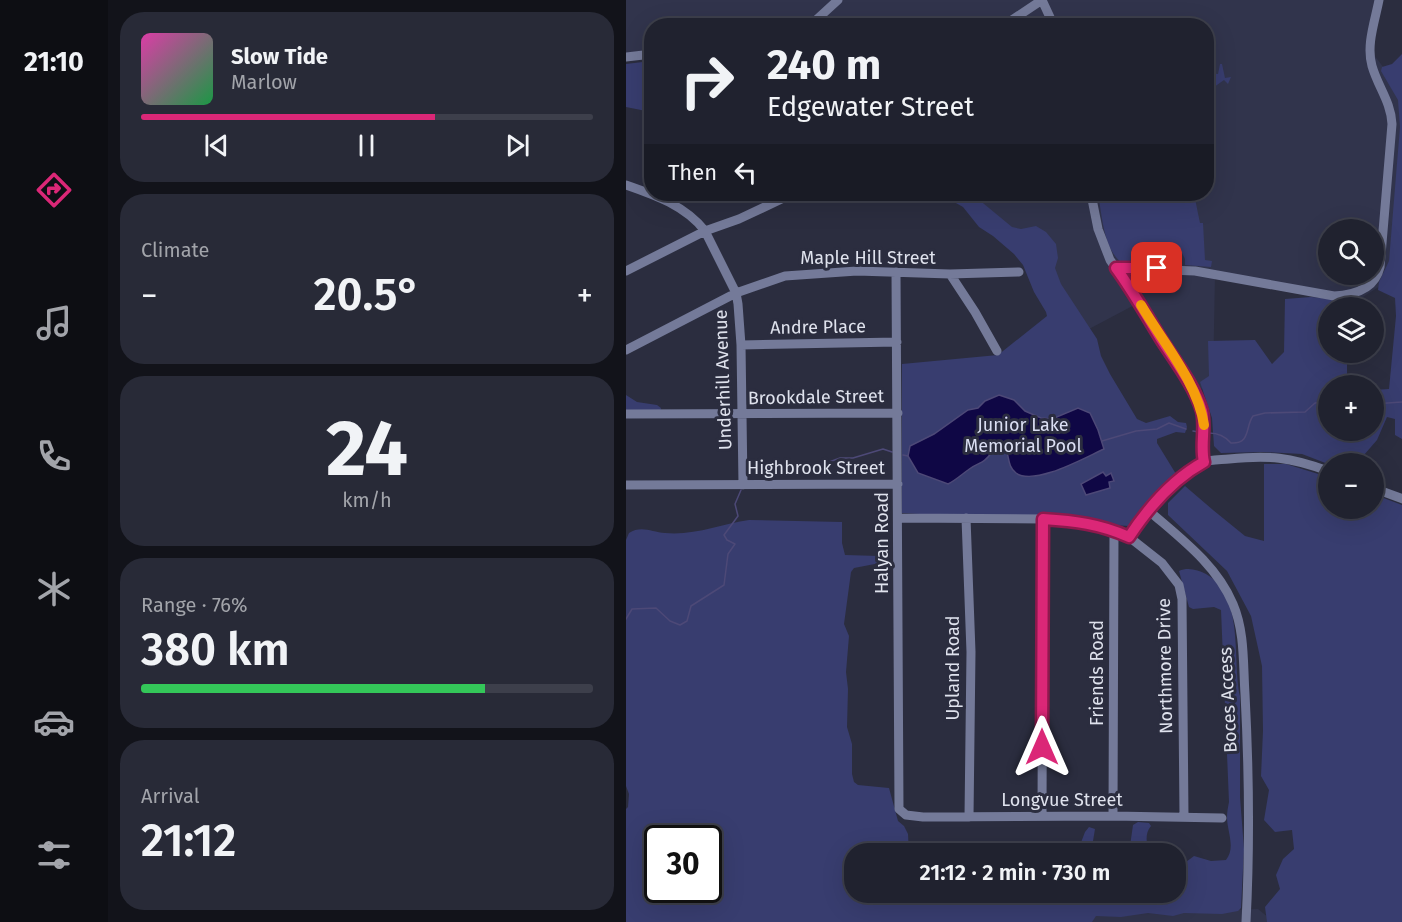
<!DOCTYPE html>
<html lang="en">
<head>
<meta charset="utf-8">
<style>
  body { margin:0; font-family:"Fira Sans",sans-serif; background:#282a37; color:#f1f3f6; height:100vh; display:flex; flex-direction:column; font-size:22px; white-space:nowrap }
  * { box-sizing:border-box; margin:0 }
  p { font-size:20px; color:#a2a4aa }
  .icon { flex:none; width:33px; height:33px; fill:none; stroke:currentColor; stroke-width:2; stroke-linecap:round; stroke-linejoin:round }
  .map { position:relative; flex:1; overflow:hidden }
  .drawer { display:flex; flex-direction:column; gap:12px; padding:12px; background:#12131a; width:518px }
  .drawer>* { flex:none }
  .banner { position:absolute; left:18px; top:18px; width:570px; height:183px; border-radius:24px; box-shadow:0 6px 24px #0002,0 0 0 2px #3d3f4b; background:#20222f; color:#f1f3f6; overflow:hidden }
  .buttons { position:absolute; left:692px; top:219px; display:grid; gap:12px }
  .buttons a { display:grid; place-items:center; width:66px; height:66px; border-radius:50%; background:#20222f; box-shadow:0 6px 24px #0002,0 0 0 2px #3d3f4b; font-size:30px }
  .speed { position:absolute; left:18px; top:825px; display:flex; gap:12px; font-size:30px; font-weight:700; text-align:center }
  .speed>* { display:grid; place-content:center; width:78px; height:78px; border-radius:50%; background:#20222f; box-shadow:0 6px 24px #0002,0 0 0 2px #3d3f4b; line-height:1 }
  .speed .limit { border:3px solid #111; border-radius:9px; background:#fff; color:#111 }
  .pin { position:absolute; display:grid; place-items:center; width:51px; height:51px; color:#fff; margin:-26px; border-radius:12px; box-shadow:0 3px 9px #0006 }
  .me { position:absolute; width:66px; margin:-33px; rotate:0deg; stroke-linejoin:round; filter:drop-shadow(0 0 4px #0008) }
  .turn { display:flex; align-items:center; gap:21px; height:126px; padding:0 24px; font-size:27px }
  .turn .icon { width:78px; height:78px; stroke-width:2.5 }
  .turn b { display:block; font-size:42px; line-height:51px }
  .then { display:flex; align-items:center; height:57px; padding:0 24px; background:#0003; gap:12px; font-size:22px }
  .big { font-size:45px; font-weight:600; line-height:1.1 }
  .drawer .widget { flex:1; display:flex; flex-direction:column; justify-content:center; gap:9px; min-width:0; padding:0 21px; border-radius:24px; background:#282a37 }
  .drawer .dial { align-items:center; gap:0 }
  .dial b { font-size:78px; line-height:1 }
  .song { display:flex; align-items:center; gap:18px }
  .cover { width:72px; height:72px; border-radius:9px; background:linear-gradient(135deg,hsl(320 70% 55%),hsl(140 70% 35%)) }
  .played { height:6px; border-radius:3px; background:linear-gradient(90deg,#db2777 65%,#3d3f4b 65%) }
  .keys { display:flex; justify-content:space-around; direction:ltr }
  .heat { display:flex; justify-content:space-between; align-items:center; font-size:33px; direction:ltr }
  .charge { height:9px; border-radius:4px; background:linear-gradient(90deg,#34c759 76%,#3d3f4b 0) }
  .trip { position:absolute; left:218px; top:843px; width:342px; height:60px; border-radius:24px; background:#20222f; box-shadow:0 6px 24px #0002,0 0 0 2px #3d3f4b; font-weight:600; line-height:60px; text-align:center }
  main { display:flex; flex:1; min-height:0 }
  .menu { display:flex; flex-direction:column; width:108px; justify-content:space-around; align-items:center; background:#0d0e13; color:#a2a4aa }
  .menu .icon { width:42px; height:42px }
  .menu .on { color:#db2777 }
  .menu b { font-size:27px; color:#f1f3f6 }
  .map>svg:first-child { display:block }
  .built { fill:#31344c; fill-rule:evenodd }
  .green { fill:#383d6f; fill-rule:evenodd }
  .water { fill:#0f0745; stroke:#4d4977; stroke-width:1.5 }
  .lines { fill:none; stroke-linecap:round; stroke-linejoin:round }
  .stream { stroke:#4d4977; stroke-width:1.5 }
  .minor { stroke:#747a99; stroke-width:9 }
  .route-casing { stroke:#8e194d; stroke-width:15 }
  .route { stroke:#db2777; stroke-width:10 }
  .slow { stroke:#f59e0b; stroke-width:10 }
  .labels { text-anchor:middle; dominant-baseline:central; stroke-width:6; stroke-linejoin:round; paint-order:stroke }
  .street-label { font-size:18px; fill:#dfe2ed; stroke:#2b2d3f }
  .park-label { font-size:18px; fill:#dbdff3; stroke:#2b2d3f }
</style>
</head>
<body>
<main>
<nav class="menu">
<b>21:10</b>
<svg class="icon on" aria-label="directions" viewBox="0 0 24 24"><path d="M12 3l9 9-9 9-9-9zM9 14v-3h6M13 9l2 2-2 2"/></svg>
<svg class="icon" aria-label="music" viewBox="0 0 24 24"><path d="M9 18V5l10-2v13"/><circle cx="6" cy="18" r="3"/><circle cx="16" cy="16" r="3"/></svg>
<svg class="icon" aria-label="phone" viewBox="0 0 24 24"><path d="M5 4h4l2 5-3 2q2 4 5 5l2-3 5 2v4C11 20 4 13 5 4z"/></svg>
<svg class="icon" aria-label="climate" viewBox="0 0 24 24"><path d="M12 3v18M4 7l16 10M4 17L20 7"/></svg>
<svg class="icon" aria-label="car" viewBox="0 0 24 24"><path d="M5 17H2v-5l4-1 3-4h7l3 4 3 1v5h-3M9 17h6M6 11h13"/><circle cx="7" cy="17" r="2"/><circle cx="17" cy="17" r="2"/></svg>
<svg class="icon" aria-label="filters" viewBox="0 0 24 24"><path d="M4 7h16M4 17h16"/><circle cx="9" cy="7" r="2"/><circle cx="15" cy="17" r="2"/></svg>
</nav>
<section class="drawer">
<div class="widget">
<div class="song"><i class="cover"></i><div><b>Slow Tide</b><p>Marlow</p></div></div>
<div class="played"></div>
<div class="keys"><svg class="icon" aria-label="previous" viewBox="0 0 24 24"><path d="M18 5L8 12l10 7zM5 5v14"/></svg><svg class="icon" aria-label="pause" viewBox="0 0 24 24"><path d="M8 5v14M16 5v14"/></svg><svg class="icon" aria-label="next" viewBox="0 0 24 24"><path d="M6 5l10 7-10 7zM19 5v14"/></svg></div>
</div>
<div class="widget"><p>Climate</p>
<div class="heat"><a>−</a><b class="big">20.5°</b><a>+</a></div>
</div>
<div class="widget dial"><b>24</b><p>km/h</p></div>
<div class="widget"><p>Range · 76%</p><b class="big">380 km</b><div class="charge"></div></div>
<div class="widget"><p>Arrival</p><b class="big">21:12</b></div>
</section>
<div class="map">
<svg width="777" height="922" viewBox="0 0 777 922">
  <rect width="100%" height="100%" fill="#2b2d3f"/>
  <path class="built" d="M0,0H753L745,51L764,76L775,95L776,130L764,270L754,286L729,302L706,301L646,285L589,274L587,383L567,393L514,302L446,338L413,269L334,194H580V26H26L25,53L0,57ZM702,230H747V274H702Z
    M632,909L648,922H451V915Z"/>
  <path class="green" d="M776,54V439L769,435V419L761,417L751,440L731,463L702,464L676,454L637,452L595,453L588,446L586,418L574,382L583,376L582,341L629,340L646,364L658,352L659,299L685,297L728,301V307L702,308V352L721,353V383L725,385L702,386V430H747V390L763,389L770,316L769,298L752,290L753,282L763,261L774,127L772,100L755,71L756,67L766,64Z
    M25,61V112L0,107V64Z
    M594,64H596L599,78L605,77L602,84L598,80L581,92V73L592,74Z
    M314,194H346L386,227L395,229L410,226L420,232L430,244L432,258L429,268L435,284L471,339L475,356L484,374L511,419L520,423L544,416L552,422L560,423L561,427L559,433L550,432L531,439V443L550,474L532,491L524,504L514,510L503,526L276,513V364L372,355L421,316L420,312L408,292L397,265L388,254L367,236L353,227L337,207Z
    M472,194H568L574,223H577L579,260L586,261L585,267L559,265V259L556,253C537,267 537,268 513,268C478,268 477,219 472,194Z
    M0,395L11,402L31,405L35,408L34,412H0Z
    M638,464H660L702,477V508H747V494L776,505V922H641L639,907L654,889L650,875L657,859L668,849L666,830L649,832L638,820L643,790L635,776L637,731L636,666L625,616L601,571L542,515V503L559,486L587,510L619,536L638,541Z
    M123,520L216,522V543L219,555L253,556L256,559L254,563L228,568L225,572L218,624L223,636L220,672L222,689L221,727L226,744V774L228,782L232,785L263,788L272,821L278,826L282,834L283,853L228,854V892H549V862H560L568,856L585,861L600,860C610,848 601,831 601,817C601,812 602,807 603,802L595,610L588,607L567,609L563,607L553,571C562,567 572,570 580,574C619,596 606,660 614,696V797L618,849L615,908L612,911L596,914L558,913L547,916L522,913L495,917L470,916L466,922H0V809L2,807L3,794L0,786V540L3,533C15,525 26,532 39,533C67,536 96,524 123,520ZM32,838H82V890H32Z
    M512,822L523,823L525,826C518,834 521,844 523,853H503L507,825Z
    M463,827L469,829L465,853H451L459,832Z"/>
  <path class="water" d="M373,395L388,400L399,411L415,418L426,419L452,408L464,413L472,430L478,449C458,458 409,486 390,473C383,468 383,460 381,452H366C356,466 353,461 342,470C335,475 330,480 322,484L292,473L282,456L284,446L308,434L342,410L352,408L359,401Z
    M477,472L480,476L485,473L488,481L483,482L484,488L460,495L455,484Z"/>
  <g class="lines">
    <path class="stream" d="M777,297V298
      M747,404L777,402
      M567,431L572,432
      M583,433C592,433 599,436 605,443C625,444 619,427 627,416L639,413L679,412L689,403L702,402
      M476,441L510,431L531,429L543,423L560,429
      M277,455L282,456
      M136,471L142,467L155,470L169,466L195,465L214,458H227L257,449L266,452
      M0,619L6,609L30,608L44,621L54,625L61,621L65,606L98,585L102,554L109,544L101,540L98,535L112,516L109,504L115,490"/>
    <path class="minor" d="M416,0L428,26
      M187,26L189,21L212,0
      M377,26L416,0
      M0,57L26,54
      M0,185C29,195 60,206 79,231L110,293L112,304L115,345L117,485
      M465,194L472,229L484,260L508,293L560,378L575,410L578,427L576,453L578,462
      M490,268L569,271L708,296C729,295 749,289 754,267L766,124C765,102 752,87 746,66C740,45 749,21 753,0
      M0,271L79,231L113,219L166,194
      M270,272L273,809L280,815L297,817L487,816L596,818
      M324,274L349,312L371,351
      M115,345L271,342
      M0,350L110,293L159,276L231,271L324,274L393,272
      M0,414L272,413
      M0,485L272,484
      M747,488L777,499
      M522,510C554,538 590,564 607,604C619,632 617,664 619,694C623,770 624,846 620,922
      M273,518L417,519L462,523L480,527L503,537L536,563L553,585L556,599L558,816
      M340,518L345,652L343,817
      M503,537C518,513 550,475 576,463C584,459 595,460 603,459C643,455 664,457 702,471
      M416,816L417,519
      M487,816L488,531"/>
  </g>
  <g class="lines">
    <g class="route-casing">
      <path id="route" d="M416,747L417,519C449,521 474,524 503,537C522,508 547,479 578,462C574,445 580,428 576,411C568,385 549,361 535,339C520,315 507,291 490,268H531"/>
    </g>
    <use href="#route" class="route"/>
    <path class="slow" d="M515,305C536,341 572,383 578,425"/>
  </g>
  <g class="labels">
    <g class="street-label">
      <text x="242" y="258">Maple Hill Street</text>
      <text transform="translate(192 327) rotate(-1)">Andre Place</text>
      <text transform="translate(97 380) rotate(-92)">Underhill Avenue</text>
      <text transform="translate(190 397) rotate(-1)">Brookdale Street</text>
      <text x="190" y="468">Highbrook Street</text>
      <text transform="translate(256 543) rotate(-90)">Halyan Road</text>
      <text transform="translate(539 666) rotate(-91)">Northmore Drive</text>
      <text transform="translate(327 668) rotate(-90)">Upland Road</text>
      <text transform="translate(471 673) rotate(-90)">Friends Road</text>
      <text transform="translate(602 700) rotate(-93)">Boces Access</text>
      <text x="436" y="800">Longvue Street</text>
    </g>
    <g class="park-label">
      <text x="397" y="425">Junior Lake<tspan x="397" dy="21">Memorial Pool</tspan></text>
    </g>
  </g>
</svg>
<div class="buttons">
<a><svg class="icon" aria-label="search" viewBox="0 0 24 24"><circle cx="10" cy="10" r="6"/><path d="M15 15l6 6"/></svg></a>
<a><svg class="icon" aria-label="layers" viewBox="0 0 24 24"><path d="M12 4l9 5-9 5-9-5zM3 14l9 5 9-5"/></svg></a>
<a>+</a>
<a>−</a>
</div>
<div class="speed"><div class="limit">30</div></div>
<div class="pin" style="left:531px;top:268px;background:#d93025"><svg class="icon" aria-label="arrive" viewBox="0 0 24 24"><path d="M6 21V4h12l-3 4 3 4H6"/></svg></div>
<svg class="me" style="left:416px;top:747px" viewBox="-20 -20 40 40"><path d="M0-17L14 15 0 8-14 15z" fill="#db2777" stroke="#fff" stroke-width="4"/></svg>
<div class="trip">21:12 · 2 min · 730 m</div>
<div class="banner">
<div class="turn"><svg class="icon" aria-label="right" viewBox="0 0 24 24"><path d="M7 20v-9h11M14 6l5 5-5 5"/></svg><div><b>240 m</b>Edgewater Street</div></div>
<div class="then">Then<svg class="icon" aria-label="left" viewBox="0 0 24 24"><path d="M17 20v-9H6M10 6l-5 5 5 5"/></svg></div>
</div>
</div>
</main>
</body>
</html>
